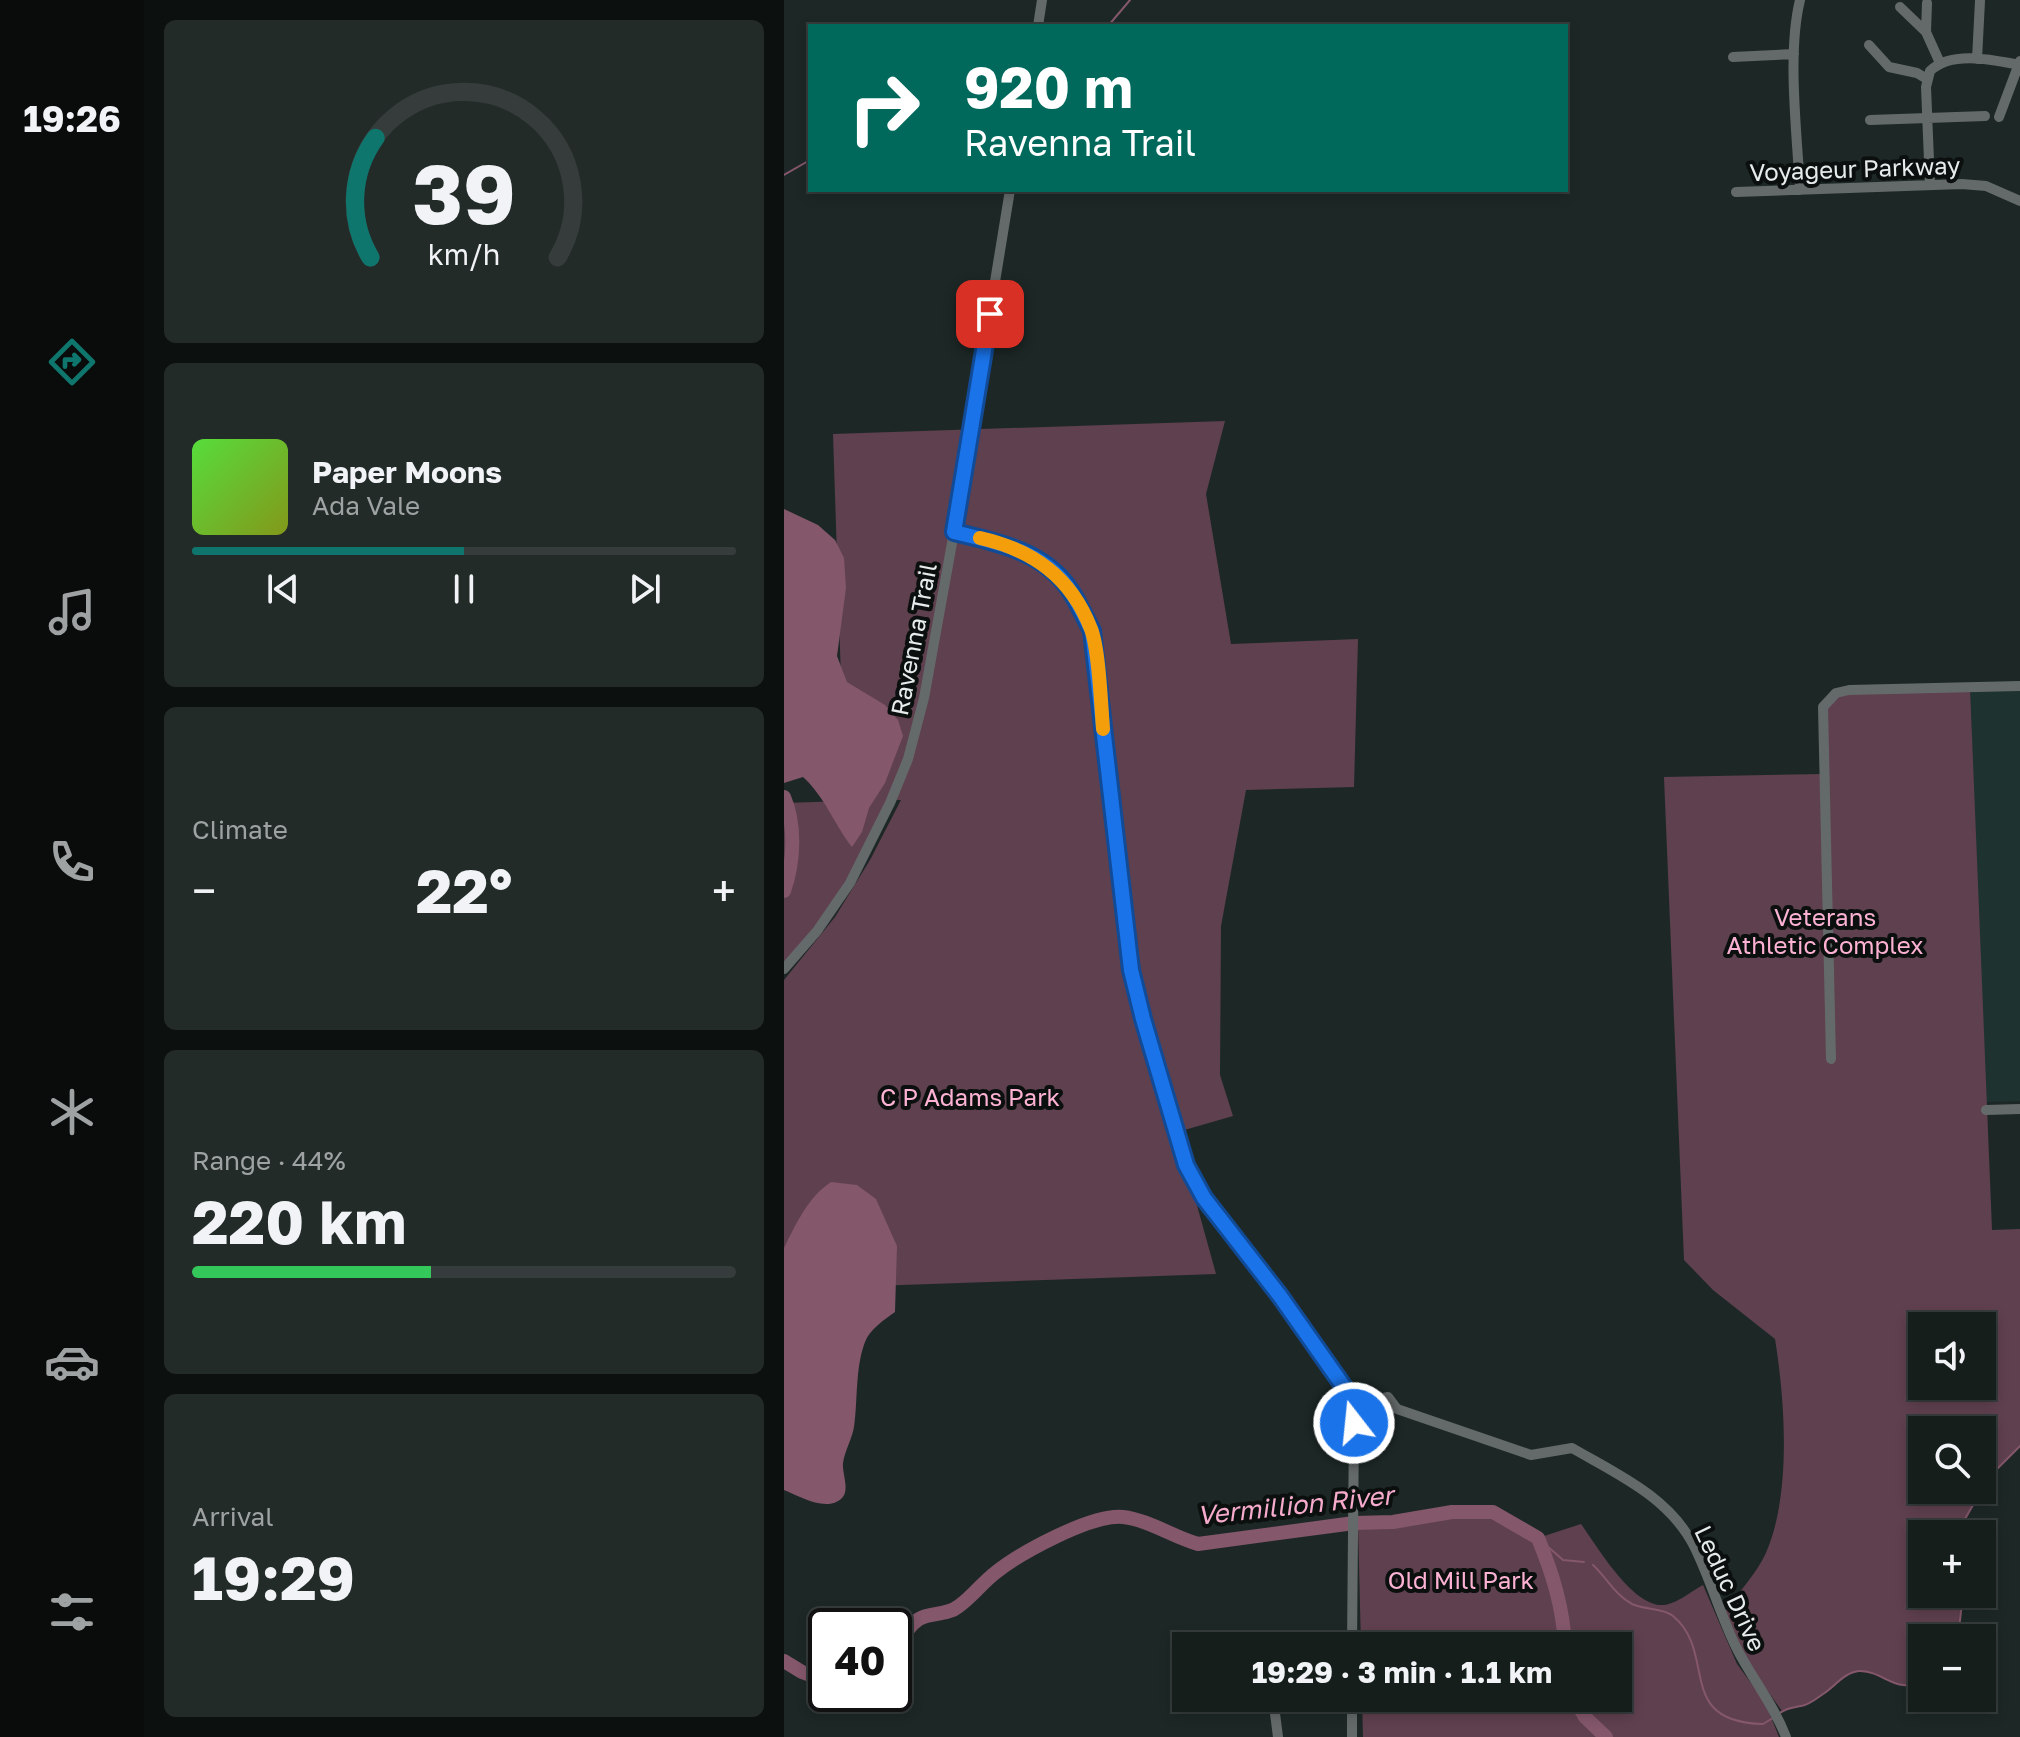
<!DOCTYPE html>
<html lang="en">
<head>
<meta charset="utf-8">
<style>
  body { margin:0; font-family:"Golos Text",sans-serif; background:#232b29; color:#f1f3f6; height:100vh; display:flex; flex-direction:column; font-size:30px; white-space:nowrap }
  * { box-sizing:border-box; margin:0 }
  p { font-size:26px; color:#9ea2a3 }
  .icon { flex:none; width:44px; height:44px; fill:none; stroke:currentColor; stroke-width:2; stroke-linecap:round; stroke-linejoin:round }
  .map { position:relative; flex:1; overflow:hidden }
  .drawer { display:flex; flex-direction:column; gap:20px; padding:20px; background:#0c100f; width:640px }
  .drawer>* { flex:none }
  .banner { position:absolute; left:24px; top:24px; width:760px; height:168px; border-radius:0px; box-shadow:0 4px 12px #0003,0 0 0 2px #353c3b; background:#00695c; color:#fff; overflow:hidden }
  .fabs { position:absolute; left:1124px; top:1312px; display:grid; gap:16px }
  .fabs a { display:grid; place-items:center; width:88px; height:88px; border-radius:0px; background:#161e1c; box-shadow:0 4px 12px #0003,0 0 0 2px #353c3b; font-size:40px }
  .speed { position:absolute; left:24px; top:1608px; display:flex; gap:16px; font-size:40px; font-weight:700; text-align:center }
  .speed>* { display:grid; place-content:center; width:104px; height:104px; border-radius:50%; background:#161e1c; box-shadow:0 4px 12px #0003,0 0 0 2px #353c3b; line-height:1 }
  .speed .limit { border:4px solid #111; border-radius:12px; background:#fff; color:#111 }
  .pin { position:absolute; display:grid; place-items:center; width:68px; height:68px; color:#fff; margin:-34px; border-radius:16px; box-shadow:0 4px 12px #0006 }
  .me { position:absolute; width:88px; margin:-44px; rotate:344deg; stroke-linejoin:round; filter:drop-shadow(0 0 6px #0008) }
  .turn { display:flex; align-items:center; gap:28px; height:168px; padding:0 24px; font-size:36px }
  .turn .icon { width:104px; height:104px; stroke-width:2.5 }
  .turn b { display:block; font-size:56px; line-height:68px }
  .big { font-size:60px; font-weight:700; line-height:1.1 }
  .drawer .card { flex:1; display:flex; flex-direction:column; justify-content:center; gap:12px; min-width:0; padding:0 28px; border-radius:12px; background:#232b29 }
  .drawer .dial { align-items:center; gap:0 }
  .dial svg { height:208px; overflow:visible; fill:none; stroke:#353c3b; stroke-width:7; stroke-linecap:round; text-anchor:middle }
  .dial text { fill:#f1f3f6; stroke:none }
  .song { display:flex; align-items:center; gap:24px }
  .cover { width:96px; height:96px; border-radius:12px; background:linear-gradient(135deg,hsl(110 70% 55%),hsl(70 70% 35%)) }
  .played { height:8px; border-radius:4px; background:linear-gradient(90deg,#0f766e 50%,#353c3b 50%) }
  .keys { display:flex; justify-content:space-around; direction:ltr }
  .heat { display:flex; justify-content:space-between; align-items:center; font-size:44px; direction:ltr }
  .charge { height:12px; border-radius:6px; background:linear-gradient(90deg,#34c759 44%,#353c3b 0) }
  .trip { position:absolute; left:388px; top:1632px; width:460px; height:80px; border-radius:0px; background:#161e1c; box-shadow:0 4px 12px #0003,0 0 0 2px #353c3b; font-weight:700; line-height:80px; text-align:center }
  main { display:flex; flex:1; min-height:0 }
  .tab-bar { display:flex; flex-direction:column; width:144px; justify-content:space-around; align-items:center; background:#090c0b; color:#9ea2a3 }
  .tab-bar .icon { width:56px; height:56px }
  .tab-bar .current { color:#0f766e }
  .tab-bar b { font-size:36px; color:#f1f3f6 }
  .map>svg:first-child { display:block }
  .built { fill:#1e3230 }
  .green { fill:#5f404e; fill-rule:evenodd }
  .water { fill:#84576b }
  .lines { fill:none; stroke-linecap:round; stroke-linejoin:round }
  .stream { stroke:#84576b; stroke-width:2 }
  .river { stroke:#84576b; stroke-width:14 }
  .minor { stroke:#646a69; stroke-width:10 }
  .route-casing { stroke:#114b97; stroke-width:20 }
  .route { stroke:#1a73e8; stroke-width:14 }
  .slow { stroke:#f59e0b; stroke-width:14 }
  .labels { text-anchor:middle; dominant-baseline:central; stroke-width:8; stroke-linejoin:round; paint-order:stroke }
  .street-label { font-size:24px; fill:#e5eceb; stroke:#0b100f }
  .park-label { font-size:24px; fill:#fdb2d3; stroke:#0b100f }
  .water-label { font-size:26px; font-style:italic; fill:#f6abcc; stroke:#0b100f }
</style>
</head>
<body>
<main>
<nav class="tab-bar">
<b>19:26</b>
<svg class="icon current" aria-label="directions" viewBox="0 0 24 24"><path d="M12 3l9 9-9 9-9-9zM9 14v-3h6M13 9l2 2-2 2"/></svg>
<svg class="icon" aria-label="music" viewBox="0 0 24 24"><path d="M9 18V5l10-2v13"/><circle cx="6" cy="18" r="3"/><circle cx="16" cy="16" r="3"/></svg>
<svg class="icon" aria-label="phone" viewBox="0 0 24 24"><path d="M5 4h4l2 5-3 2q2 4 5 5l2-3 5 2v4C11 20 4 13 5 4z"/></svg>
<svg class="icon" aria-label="climate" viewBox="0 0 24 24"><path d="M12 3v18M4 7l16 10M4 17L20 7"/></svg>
<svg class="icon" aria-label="car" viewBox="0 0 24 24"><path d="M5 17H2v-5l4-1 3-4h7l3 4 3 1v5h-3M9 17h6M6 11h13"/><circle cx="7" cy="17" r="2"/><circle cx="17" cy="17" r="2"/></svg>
<svg class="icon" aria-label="filters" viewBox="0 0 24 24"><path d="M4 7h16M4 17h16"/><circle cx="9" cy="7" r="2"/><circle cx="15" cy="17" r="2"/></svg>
</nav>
<section class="drawer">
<div class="card dial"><svg viewBox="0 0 100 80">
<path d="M14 69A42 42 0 1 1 86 69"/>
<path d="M14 69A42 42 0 0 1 16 23" stroke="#0f766e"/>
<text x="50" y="56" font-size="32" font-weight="700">39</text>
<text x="50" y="72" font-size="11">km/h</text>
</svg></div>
<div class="card">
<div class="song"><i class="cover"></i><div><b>Paper Moons</b><p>Ada Vale</p></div></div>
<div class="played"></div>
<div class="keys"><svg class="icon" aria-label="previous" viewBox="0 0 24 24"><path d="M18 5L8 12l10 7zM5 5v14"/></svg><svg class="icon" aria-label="pause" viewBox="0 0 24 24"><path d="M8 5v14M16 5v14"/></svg><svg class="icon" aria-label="next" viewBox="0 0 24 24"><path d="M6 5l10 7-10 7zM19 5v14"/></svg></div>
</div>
<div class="card"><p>Climate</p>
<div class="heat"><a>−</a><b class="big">22°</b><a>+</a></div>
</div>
<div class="card"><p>Range · 44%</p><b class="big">220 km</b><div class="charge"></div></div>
<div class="card"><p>Arrival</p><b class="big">19:29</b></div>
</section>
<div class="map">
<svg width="1236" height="1737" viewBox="0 0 1236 1737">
  <rect width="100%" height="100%" fill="#1d2826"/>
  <path class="built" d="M1236,686V1101L1201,1102L1186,687Z"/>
  <path class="green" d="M441,421L422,494L447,644L574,639L570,787L462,790L437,926L436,1075L449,1116L397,1131L339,938L432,1274L0,1289V980L51,917L86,860L117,800H107L50,903L0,964V803L61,801L49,434Z
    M1186,687L1208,1230L1236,1229V1446L1208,1474L1198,1489V1430H1138V1490H1198L1181,1519L1179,1534H1138V1594H1179L1174,1638H1138V1678C1116,1698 1099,1670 1074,1672C1062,1673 1053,1685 1043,1692C1037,1696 1029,1702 1021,1705C1013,1708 1006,1706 998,1711L965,1665L941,1611C954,1593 972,1574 981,1555C1008,1496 1001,1401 991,1339L929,1290L900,1260L880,777L1039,774L1037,717L1052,693ZM1138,1326H1198V1386H1138Z
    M668,1512H709L754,1538L797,1524C813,1546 849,1608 880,1605C892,1604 908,1591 919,1585L953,1664L981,1702L995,1737H579L578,1698H834V1646H577L574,1523L609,1522Z"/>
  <path class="water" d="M0,509L34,525L51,540L60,558L62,588L53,656L63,682L101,705L114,720L119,736L101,783L85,808L78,832L68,847C50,824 41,797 19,777L0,783Z
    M47,1182L73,1185L92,1199L113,1246L111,1312C100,1320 86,1329 81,1342C71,1368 74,1400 70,1427C68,1439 61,1450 59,1463C58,1473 66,1490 58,1498C43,1513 15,1496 0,1490V1248C12,1224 24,1197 47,1182Z"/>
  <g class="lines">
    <path class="stream" d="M324,26L346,0
      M0,175L26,160
      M1198,1489L1208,1474L1236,1446
      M1179,1534L1181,1519L1197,1491
      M754,1538L779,1560L800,1562
      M809,1565C823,1578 831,1595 848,1604C860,1610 880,1608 889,1616C934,1653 890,1722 979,1724L989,1718
      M1174,1638L1179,1594
      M994,1714C1003,1708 1007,1708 1017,1706C1025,1705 1032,1699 1039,1694C1050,1687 1061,1672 1075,1671C1099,1670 1116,1698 1138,1678"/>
    <path class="river" d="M0,797C12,825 10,863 0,891
      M110,1654C117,1642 122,1627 135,1619C146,1612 163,1616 175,1606C188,1597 198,1583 211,1573C236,1553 307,1514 339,1517C365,1520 389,1537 414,1544L570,1523L609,1522L668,1512H709L754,1538C769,1575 779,1607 781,1646
      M0,1661L18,1672L42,1681
      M790,1698L801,1717L822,1737"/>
    <path class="minor" d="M1116,7L1142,32L1156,63
      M254,26L258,0
      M1142,32L1143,3
      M1085,45L1105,67L1133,73L1143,79
      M949,57L1010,54
      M1193,59L1196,1
      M1215,117L1236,61
      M1086,120L1201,116
      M1146,185L1142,87L1146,71C1167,50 1210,60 1236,65
      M1016,190C1013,133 1003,53 1016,0
      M952,192L1178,184L1202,186L1236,201
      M170,532C211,542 256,550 283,586C293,599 300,616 308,631L347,970L359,1019L402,1165L420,1198L496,1296L560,1387L568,1405L570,1423L568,1646
      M0,969L33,931L66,883L106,803L124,759L140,698L170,532L226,190
      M1047,1059L1039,707L1052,693L1065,690L1236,686
      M1202,1110L1236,1109
      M568,1405L604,1397L613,1409L747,1455L788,1448C833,1474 885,1497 910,1546C926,1578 936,1614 952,1647C968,1679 989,1703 1002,1737
      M489,1698L494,1737
      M568,1737V1698"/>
  </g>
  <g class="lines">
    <g class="route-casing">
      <path id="route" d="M206,314L170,532C211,542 256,550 283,586C293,599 300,616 308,631L347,970L359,1019L402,1165L420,1198L496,1296L560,1387L568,1405L570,1423"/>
    </g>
    <use href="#route" class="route"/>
    <path class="slow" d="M196,538C249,550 287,577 307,629C315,649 317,704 319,729"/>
  </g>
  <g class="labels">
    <g class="street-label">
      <text transform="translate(1071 168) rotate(-2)">Voyageur Parkway</text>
      <text transform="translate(129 639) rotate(-79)">Ravenna Trail</text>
      <text transform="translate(947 1588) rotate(65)">Leduc Drive</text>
    </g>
    <g class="park-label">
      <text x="1041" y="916">Veterans<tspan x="1041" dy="28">Athletic Complex</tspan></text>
      <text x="186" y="1096">C P Adams Park</text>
      <text x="677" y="1579">Old Mill Park</text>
    </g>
    <g class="water-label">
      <text transform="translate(511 1505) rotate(-6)">Vermillion River</text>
    </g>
  </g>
</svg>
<div class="fabs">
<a><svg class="icon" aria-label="sound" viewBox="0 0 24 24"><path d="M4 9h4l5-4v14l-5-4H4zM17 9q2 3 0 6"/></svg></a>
<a><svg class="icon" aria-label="search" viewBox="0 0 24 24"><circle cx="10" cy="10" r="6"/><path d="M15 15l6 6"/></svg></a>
<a>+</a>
<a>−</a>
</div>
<div class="speed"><div class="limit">40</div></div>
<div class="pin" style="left:206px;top:314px;background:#d93025"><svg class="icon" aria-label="arrive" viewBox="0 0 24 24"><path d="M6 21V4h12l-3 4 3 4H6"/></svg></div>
<svg class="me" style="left:570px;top:1423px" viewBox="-20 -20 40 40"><circle r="17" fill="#1a73e8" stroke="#fff" stroke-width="3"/><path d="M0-11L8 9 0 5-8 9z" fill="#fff"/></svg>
<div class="trip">19:29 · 3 min · 1.1 km</div>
<div class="banner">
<div class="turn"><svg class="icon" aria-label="right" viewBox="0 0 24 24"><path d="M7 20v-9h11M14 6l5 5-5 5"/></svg><div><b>920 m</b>Ravenna Trail</div></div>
</div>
</div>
</main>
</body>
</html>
